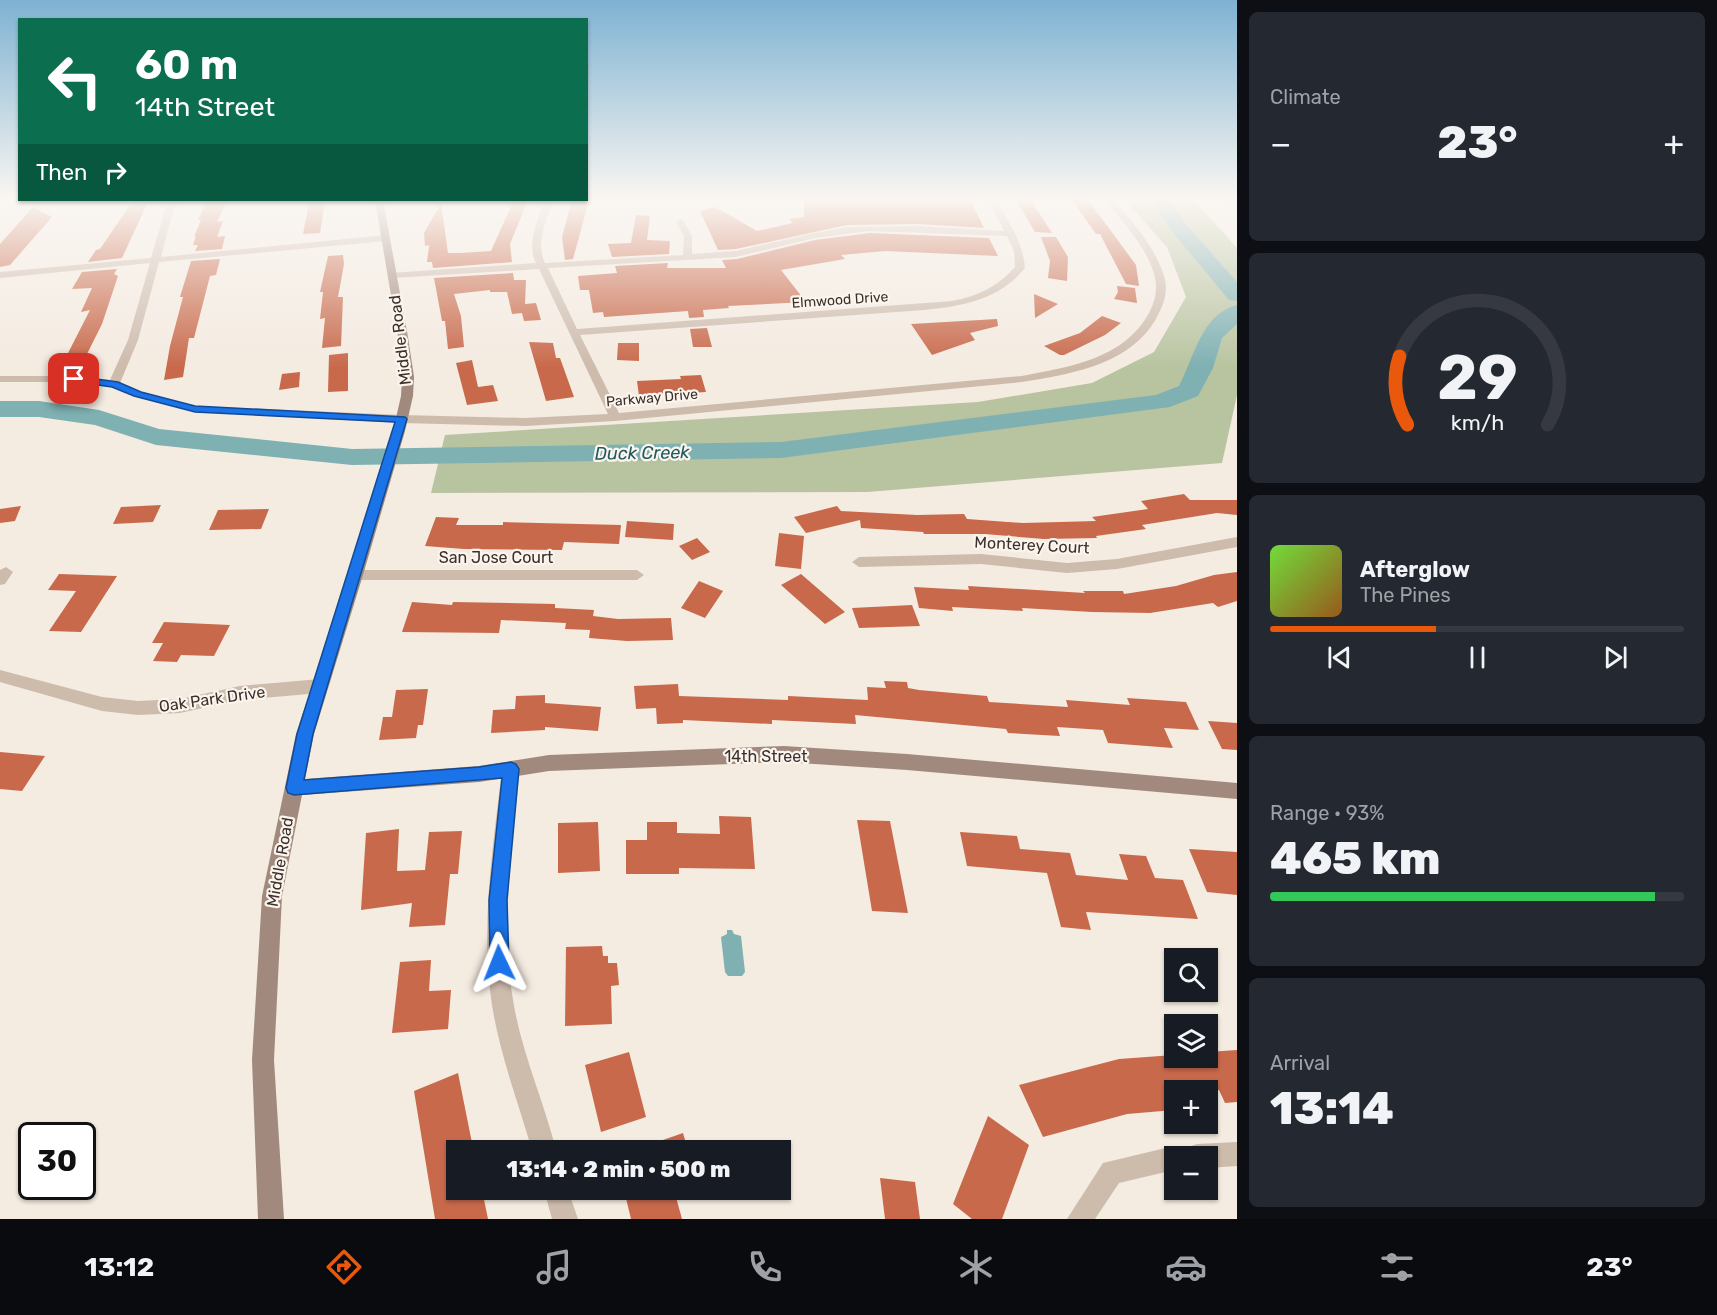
<!DOCTYPE html>
<html lang="en">
<head>
<meta charset="utf-8">
<style>
  body { margin:0; font-family:Rubik,sans-serif; background:#242831; color:#f1f3f6; height:100vh; display:flex; flex-direction:column; font-size:22px; white-space:nowrap }
  * { box-sizing:border-box; margin:0 }
  p { font-size:20px; color:#9ea1a6 }
  .icon { flex:none; width:33px; height:33px; fill:none; stroke:currentColor; stroke-width:2; stroke-linecap:round; stroke-linejoin:round }
  .map { position:relative; flex:1; overflow:hidden }
  .side { display:flex; flex-direction:column; gap:12px; padding:12px; background:#0d0f14; width:480px }
  .side>* { flex:none }
  .guide { position:absolute; left:18px; top:18px; width:570px; height:183px; border-radius:0px; box-shadow:0 2px 4px #0004; background:#0b6e4f; color:#fff; overflow:hidden }
  .tools { position:absolute; left:1164px; top:948px; display:grid; gap:12px }
  .tools a { display:grid; place-items:center; width:54px; height:54px; border-radius:0px; background:#171b24; box-shadow:0 2px 4px #0004; font-size:30px }
  .speed { position:absolute; left:18px; top:1122px; display:flex; gap:12px; font-size:30px; font-weight:700; text-align:center }
  .speed>* { display:grid; place-content:center; width:78px; height:78px; border-radius:50%; background:#171b24; box-shadow:0 2px 4px #0004; line-height:1 }
  .speed .limit { border:3px solid #111; border-radius:9px; background:#fff; color:#111 }
  .pin { position:absolute; display:grid; place-items:center; width:51px; height:51px; color:#fff; margin:-26px; border-radius:12px; box-shadow:0 3px 9px #0006 }
  .me { position:absolute; width:66px; margin:-33px; rotate:358deg; stroke-linejoin:round; filter:drop-shadow(0 0 4px #0008) }
  .turn { display:flex; align-items:center; gap:21px; height:126px; padding:0 18px; font-size:27px }
  .turn .icon { width:78px; height:78px; stroke-width:2.5 }
  .turn b { display:block; font-size:42px; line-height:51px }
  .then { display:flex; align-items:center; height:57px; padding:0 18px; background:#0003; gap:12px; font-size:22px }
  .big { font-size:45px; font-weight:800; line-height:1.1 }
  .side .widget { flex:1; display:flex; flex-direction:column; justify-content:center; gap:9px; min-width:0; padding:0 21px; border-radius:9px; background:#242831 }
  .side .dial { align-items:center; gap:0 }
  .dial svg { height:156px; overflow:visible; fill:none; stroke:#363941; stroke-width:7; stroke-linecap:round; text-anchor:middle }
  .dial text { fill:#f1f3f6; stroke:none }
  .song { display:flex; align-items:center; gap:18px }
  .cover { width:72px; height:72px; border-radius:9px; background:linear-gradient(135deg,hsl(100 70% 55%),hsl(30 70% 35%)) }
  .played { height:6px; border-radius:3px; background:linear-gradient(90deg,#ea580c 40%,#363941 40%) }
  .keys { display:flex; justify-content:space-around; direction:ltr }
  .heat { display:flex; justify-content:space-between; align-items:center; font-size:33px; direction:ltr }
  .charge { height:9px; border-radius:4px; background:linear-gradient(90deg,#34c759 93%,#363941 0) }
  .trip { position:absolute; left:446px; top:1140px; width:345px; height:60px; border-radius:0px; background:#171b24; box-shadow:0 2px 4px #0004; font-weight:800; line-height:60px; text-align:center }
  .dock { display:flex; height:96px; justify-content:space-around; align-items:center; background:#090b0e; color:#9ea1a6 }
  .dock .icon { width:42px; height:42px }
  .dock .selected { color:#ea580c }
  .dock b { font-size:27px; color:#f1f3f6 }
  main { display:flex; flex:1; min-height:0 }
  .map>svg:first-child { display:block }
  .green { fill:#b8c4a0 }
  .water { fill:#7fb0b2 }
  .lines { fill:none; stroke-linecap:round; stroke-linejoin:round }
  .river { fill:#7fb0b2; fill-rule:evenodd }
  .building { fill:#c8694b }
  .street { fill:#cdbbac; fill-rule:evenodd }
  .secondary { fill:#a18a7d; fill-rule:evenodd }
  .route { fill:#1a73e8; stroke:#114b97; stroke-width:1.5 }
  .labels { text-anchor:middle; dominant-baseline:central; stroke-width:4.5; stroke-linejoin:round; paint-order:stroke }
  .far-street-label { font-size:14px; fill:#3b302b; stroke:#fbf5ee }
  .street-label { font-size:16px; fill:#3b302b; stroke:#fbf5ee }
  .water-label { font-size:18px; font-style:italic; fill:#1f5a5e; stroke:#fbf5ee }
</style>
</head>
<body>
<main>
<div class="map">
<svg width="1237" height="1219" viewBox="0 0 1237 1219">
  <rect width="100%" height="100%" fill="#f4ebe1"/>
  <path class="green" d="M1123,198L1196,202L1237,248V395L1222,463L867,492L431,493L445,435L978,402L1092,383L1154,352L1186,297L1167,247Z"/>
  <path class="water" d="M727,930H732L734,934L741,936L745,972L742,976H728L725,972L721,937L727,934Z"/>
  <g class="lines">
    <path class="river" d="M1150,197H1168L1184,222L1237,282V301L1229,300L1170,229Z
      M1237,305V324L1222,338L1213,368L1198,396L1170,407L781,458L352,465L156,445L95,425L39,417H0V401H39L99,410L159,429L352,449L781,442L1156,395L1179,386C1194,358 1201,314 1237,305Z"/>
  </g>
  <path class="building" d="M804,197H969L984,228L918,224L847,225L736,249L718,250L700,211L715,207L757,231L793,223L789,219L804,217Z
    M1014,197H1029L1052,233L1035,232Z
    M1070,197H1086L1136,265L1139,286L1126,284L1100,234H1096Z
    M207,200H227L217,222L223,221L217,237L225,236L222,249L195,251L198,245H193L196,236L194,237L201,220H198Z
    M514,200H528L510,244L512,262L433,268L432,262H427L429,245L425,246L424,233L441,203L448,253H461L491,251Z
    M572,200H586L585,204H588L573,259L565,260L562,237Z
    M325,202L320,233L303,234L309,203Z
    M147,204L122,258L88,262L96,250L100,249L130,205Z
    M33,207L52,217L10,265L0,267V244Z
    M636,215L650,216L647,240L670,241L669,254L612,257L608,244L631,243Z
    M870,233L989,238L998,256L885,251L841,255L845,259L781,270L806,302L728,306L729,308L703,310L704,317L689,318L688,311L604,317L603,312L593,313L589,290H580L578,276L617,273L615,266L668,263L667,268H726L722,260L737,259L815,240Z
    M1041,237H1056L1068,257L1067,281L1048,278L1050,261Z
    M343,255L344,264L338,297H343L341,346L322,348L325,318L320,319L323,292H320L328,256Z
    M220,259L216,275L210,276L194,338H189L183,377L164,380L170,346L183,297H180L191,261Z
    M117,269L114,274L118,276L102,324L86,356L65,359L90,310L81,312L92,288L72,289L82,272Z
    M513,273L514,280H526L525,304L536,303L541,320L524,321L522,313L512,314L507,292H490V290L454,294L461,316L464,347L448,349L445,321H442L434,278Z
    M1117,286L1135,288L1137,303L1114,299L1118,292Z
    M1034,294L1058,304L1035,318Z
    M1102,316L1121,323L1105,335L1064,355H1060L1044,346L1080,333Z
    M997,319L998,326L970,333L975,340L932,355L911,324Z
    M707,328L712,347H693L690,329Z
    M529,342L553,343L556,358H560L574,397L546,401Z
    M618,343H639V361L617,360Z
    M348,353V391L328,392L329,355Z
    M472,360L478,387L493,385L498,401L467,405L456,363Z
    M300,372L299,387L279,390L282,374Z
    M701,375L706,392L639,396L637,381L681,379L680,376Z
    M1184,494L1190,500H1237V515L1217,513L1142,525L1146,529L1096,536L1097,538L1044,539L985,534H924L923,532L861,528L860,520L806,533L794,517L837,506L841,511L917,515L964,514L967,519L1023,523L1096,521L1092,517L1148,509L1141,501Z
    M161,505L153,522L113,524L121,507Z
    M21,506L15,521L0,523V509Z
    M269,509L261,529L209,530L218,510Z
    M436,517L459,518L456,525H503V522L621,525L619,544L564,542L562,550L464,549L425,546Z
    M627,521L674,524L673,540L625,537Z
    M779,533L804,536L801,569L775,566Z
    M697,538L710,552L692,560L679,546Z
    M1237,572V601L1218,607L1213,603L1150,613L1092,612L1022,608L1023,611L952,607L953,611L919,608L914,587L969,590L968,586L1085,593L1083,591H1123L1124,594L1176,586L1214,575Z
    M59,574L117,576L81,632L49,631L76,591L48,590Z
    M801,574L845,612L825,624L781,585Z
    M699,581L723,591L705,618L681,608Z
    M412,602L452,605L453,602L555,604V608L594,610L593,616L618,619L671,618L673,640L627,641L589,638L590,630L565,629L566,623L501,620L499,633L402,632Z
    M912,605L920,626L859,628L852,608Z
    M164,622L230,625L214,656L181,655L177,662L153,661L163,643H152Z
    M884,681L907,682L908,688L919,690L987,696L989,702L1068,707L1066,700L1130,705L1127,698L1186,702L1199,730L1164,728L1173,748L1108,743L1103,730L1057,727L1060,736L1008,733L1006,729L855,715L856,724L772,720V724L683,720V723L657,724L656,708L636,709L634,686L678,684L679,696L788,700V696L868,700L867,687L886,688Z
    M428,689L423,725H418L416,738L379,740L383,717H392L396,690Z
    M545,695V703L601,707L598,731L545,727V730L491,733L493,710L515,709L516,696Z
    M1208,721L1237,723V750L1222,749Z
    M0,752L45,756L22,791L0,789Z
    M719,816L751,817L755,869L679,868V874H626V840H647V822H677V833L720,834Z
    M857,820L890,821L908,913L872,911Z
    M598,822L600,871L558,873V823Z
    M399,829L397,871L425,870L429,832L462,831L458,874H450L445,925L409,927L412,903L361,910L366,833Z
    M960,832L1017,836L1020,849L1070,853L1076,875L1128,880L1119,854L1146,856L1155,878L1183,880L1198,919L1086,912L1091,930L1061,927L1047,873L967,866Z
    M1189,849L1237,852V895L1207,892Z
    M602,946L603,956H608V963H617L619,985L611,986L612,1024L565,1026L566,947Z
    M431,960L429,991L451,990L448,1029L392,1033L400,962Z
    M1237,1050V1102L1225,1103L1219,1090H1174V1110L1127,1114L1043,1137L1019,1085L1119,1059L1174,1055V1058H1208V1052Z
    M629,1052L646,1117L601,1132L585,1065Z
    M458,1073L472,1143L456,1150V1190H482L488,1219H435L414,1091Z
    M988,1116L1029,1145L1002,1219H972L953,1204Z
    M683,1133L688,1150H640V1148Z
    M880,1178L915,1182L920,1219H885Z
    M624,1190H674L682,1219H631Z"/>
  <g class="lines">
    <path class="street" d="M987,197H995C1008,221 1023,242 1025,268C999,300 963,306 924,310L580,335L619,413L1022,376C1069,367 1124,359 1149,313C1156,300 1158,288 1154,274C1146,245 1121,221 1103,197H1112C1130,220 1154,245 1163,273C1169,289 1165,302 1157,317C1131,365 1071,374 1022,382L615,421L525,426L402,423L195,412L134,396L112,387L74,382H0V376H74L110,380L128,340L150,263L0,278V272L151,258L166,207L171,200H179L174,207L161,257L386,235L390,238L386,241L159,262L138,340L120,383L142,392L195,406L402,415L525,418L608,414L539,269L392,278L389,277V273L536,263C526,243 538,220 545,200H553C547,220 535,243 545,263L683,255L684,236L676,222L680,219L683,220L692,236V254L736,251L815,233L847,227L918,226L1004,231ZM870,231L1007,236L1014,251L1015,267C997,287 978,296 952,301L577,329L548,268L736,257L815,238Z
      M1237,537V547L1117,569L1067,573L981,564L859,567L852,562L859,557L981,554L1067,563L1117,559Z
      M6,567L13,572L5,584L0,585V570Z
      M356,570H637L644,575L637,580H356L349,575Z
      M0,670L102,697L138,701L180,699L240,686L320,679L326,681L328,686L326,691L320,693L240,700L180,713L138,715L102,711L0,682Z
      M511,761L517,764L520,769C512,847 500,928 514,1006C523,1056 544,1102 556,1150H532C518,1102 500,1055 492,1005C480,927 493,847 502,769L505,764Z
      M1237,1142V1166L1208,1168V1156H1174V1170L1119,1183L1095,1219H1067L1103,1163L1174,1146L1183,1149L1185,1156L1188,1147L1197,1144Z
      M544,1190H568L578,1219H552Z"/>
    <path class="secondary" d="M1198,197L1237,198V202L1202,199Z
      M375,200H383L408,337L414,377L413,396L405,431L363,575L314,734L305,779L479,766L549,755L784,746L907,754L1237,783V799L907,770L784,762L549,771L479,782L302,795L282,896L274,1060L284,1219H258L252,1060L262,896L296,734L349,575L393,431L401,396L402,377L398,337Z"/>
  </g>
  <linearGradient id="sky" x2="0" y2="1"><stop stop-color="#7eb2d2"/><stop offset="0.54" stop-color="#faf6f2"/><stop offset="1" stop-color="#faf6f2" stop-opacity="0"/></linearGradient>
  <rect width="1237" height="368" fill="url(#sky)"/>
  <path class="route" d="M74,376L118,382L141,392L195,406L405,417L407,419L313,734L304,780L479,767L511,762L516,764L519,769L507,900L509,963L506,970L499,973L492,970L490,963L489,900L502,778L294,795L288,793L286,788L297,734L395,422L195,412L134,396L112,387L70,381L69,379Z"/>
  <g class="labels">
    <g class="far-street-label">
      <text transform="translate(840 300) rotate(-4)">Elmwood Drive</text>
      <text transform="translate(652 398) rotate(-5)">Parkway Drive</text>
    </g>
    <g class="street-label">
      <text transform="translate(400 340) rotate(-97)">Middle Road</text>
      <text transform="translate(1032 545) rotate(3)">Monterey Court</text>
      <text x="496" y="557">San Jose Court</text>
      <text transform="translate(212 699) rotate(-8)">Oak Park Drive</text>
      <text x="766" y="756">14th Street</text>
      <text transform="translate(280 862) rotate(-80)">Middle Road</text>
    </g>
    <g class="water-label">
      <text transform="translate(642 453) rotate(-1)">Duck Creek</text>
    </g>
  </g>
</svg>
<div class="tools">
<a><svg class="icon" aria-label="search" viewBox="0 0 24 24"><circle cx="10" cy="10" r="6"/><path d="M15 15l6 6"/></svg></a>
<a><svg class="icon" aria-label="layers" viewBox="0 0 24 24"><path d="M12 4l9 5-9 5-9-5zM3 14l9 5 9-5"/></svg></a>
<a>+</a>
<a>−</a>
</div>
<div class="speed"><div class="limit">30</div></div>
<div class="pin" style="left:74px;top:379px;background:#d93025"><svg class="icon" aria-label="arrive" viewBox="0 0 24 24"><path d="M6 21V4h12l-3 4 3 4H6"/></svg></div>
<svg class="me" style="left:499px;top:963px" viewBox="-20 -20 40 40"><path d="M0-17L14 15 0 8-14 15z" fill="#1a73e8" stroke="#fff" stroke-width="4"/></svg>
<div class="trip">13:14 · 2 min · 500 m</div>
<div class="guide">
<div class="turn"><svg class="icon" aria-label="left" viewBox="0 0 24 24"><path d="M17 20v-9H6M10 6l-5 5 5 5"/></svg><div><b>60 m</b>14th Street</div></div>
<div class="then">Then<svg class="icon" aria-label="right" viewBox="0 0 24 24"><path d="M7 20v-9h11M14 6l5 5-5 5"/></svg></div>
</div>
</div>
<section class="side">
<div class="widget"><p>Climate</p>
<div class="heat"><a>−</a><b class="big">23°</b><a>+</a></div>
</div>
<div class="widget dial"><svg viewBox="0 0 100 80">
<path d="M14 69A42 42 0 1 1 86 69"/>
<path d="M14 69A42 42 0 0 1 10 34" stroke="#ea580c"/>
<text x="50" y="56" font-size="32" font-weight="700">29</text>
<text x="50" y="72" font-size="11">km/h</text>
</svg></div>
<div class="widget">
<div class="song"><i class="cover"></i><div><b>Afterglow</b><p>The Pines</p></div></div>
<div class="played"></div>
<div class="keys"><svg class="icon" aria-label="previous" viewBox="0 0 24 24"><path d="M18 5L8 12l10 7zM5 5v14"/></svg><svg class="icon" aria-label="pause" viewBox="0 0 24 24"><path d="M8 5v14M16 5v14"/></svg><svg class="icon" aria-label="next" viewBox="0 0 24 24"><path d="M6 5l10 7-10 7zM19 5v14"/></svg></div>
</div>
<div class="widget"><p>Range · 93%</p><b class="big">465 km</b><div class="charge"></div></div>
<div class="widget"><p>Arrival</p><b class="big">13:14</b></div>
</section>
</main>
<nav class="dock">
<b>13:12</b>
<svg class="icon selected" aria-label="directions" viewBox="0 0 24 24"><path d="M12 3l9 9-9 9-9-9zM9 14v-3h6M13 9l2 2-2 2"/></svg>
<svg class="icon" aria-label="music" viewBox="0 0 24 24"><path d="M9 18V5l10-2v13"/><circle cx="6" cy="18" r="3"/><circle cx="16" cy="16" r="3"/></svg>
<svg class="icon" aria-label="phone" viewBox="0 0 24 24"><path d="M5 4h4l2 5-3 2q2 4 5 5l2-3 5 2v4C11 20 4 13 5 4z"/></svg>
<svg class="icon" aria-label="climate" viewBox="0 0 24 24"><path d="M12 3v18M4 7l16 10M4 17L20 7"/></svg>
<svg class="icon" aria-label="car" viewBox="0 0 24 24"><path d="M5 17H2v-5l4-1 3-4h7l3 4 3 1v5h-3M9 17h6M6 11h13"/><circle cx="7" cy="17" r="2"/><circle cx="17" cy="17" r="2"/></svg>
<svg class="icon" aria-label="filters" viewBox="0 0 24 24"><path d="M4 7h16M4 17h16"/><circle cx="9" cy="7" r="2"/><circle cx="15" cy="17" r="2"/></svg>
<b>23°</b>
</nav>
</body>
</html>
